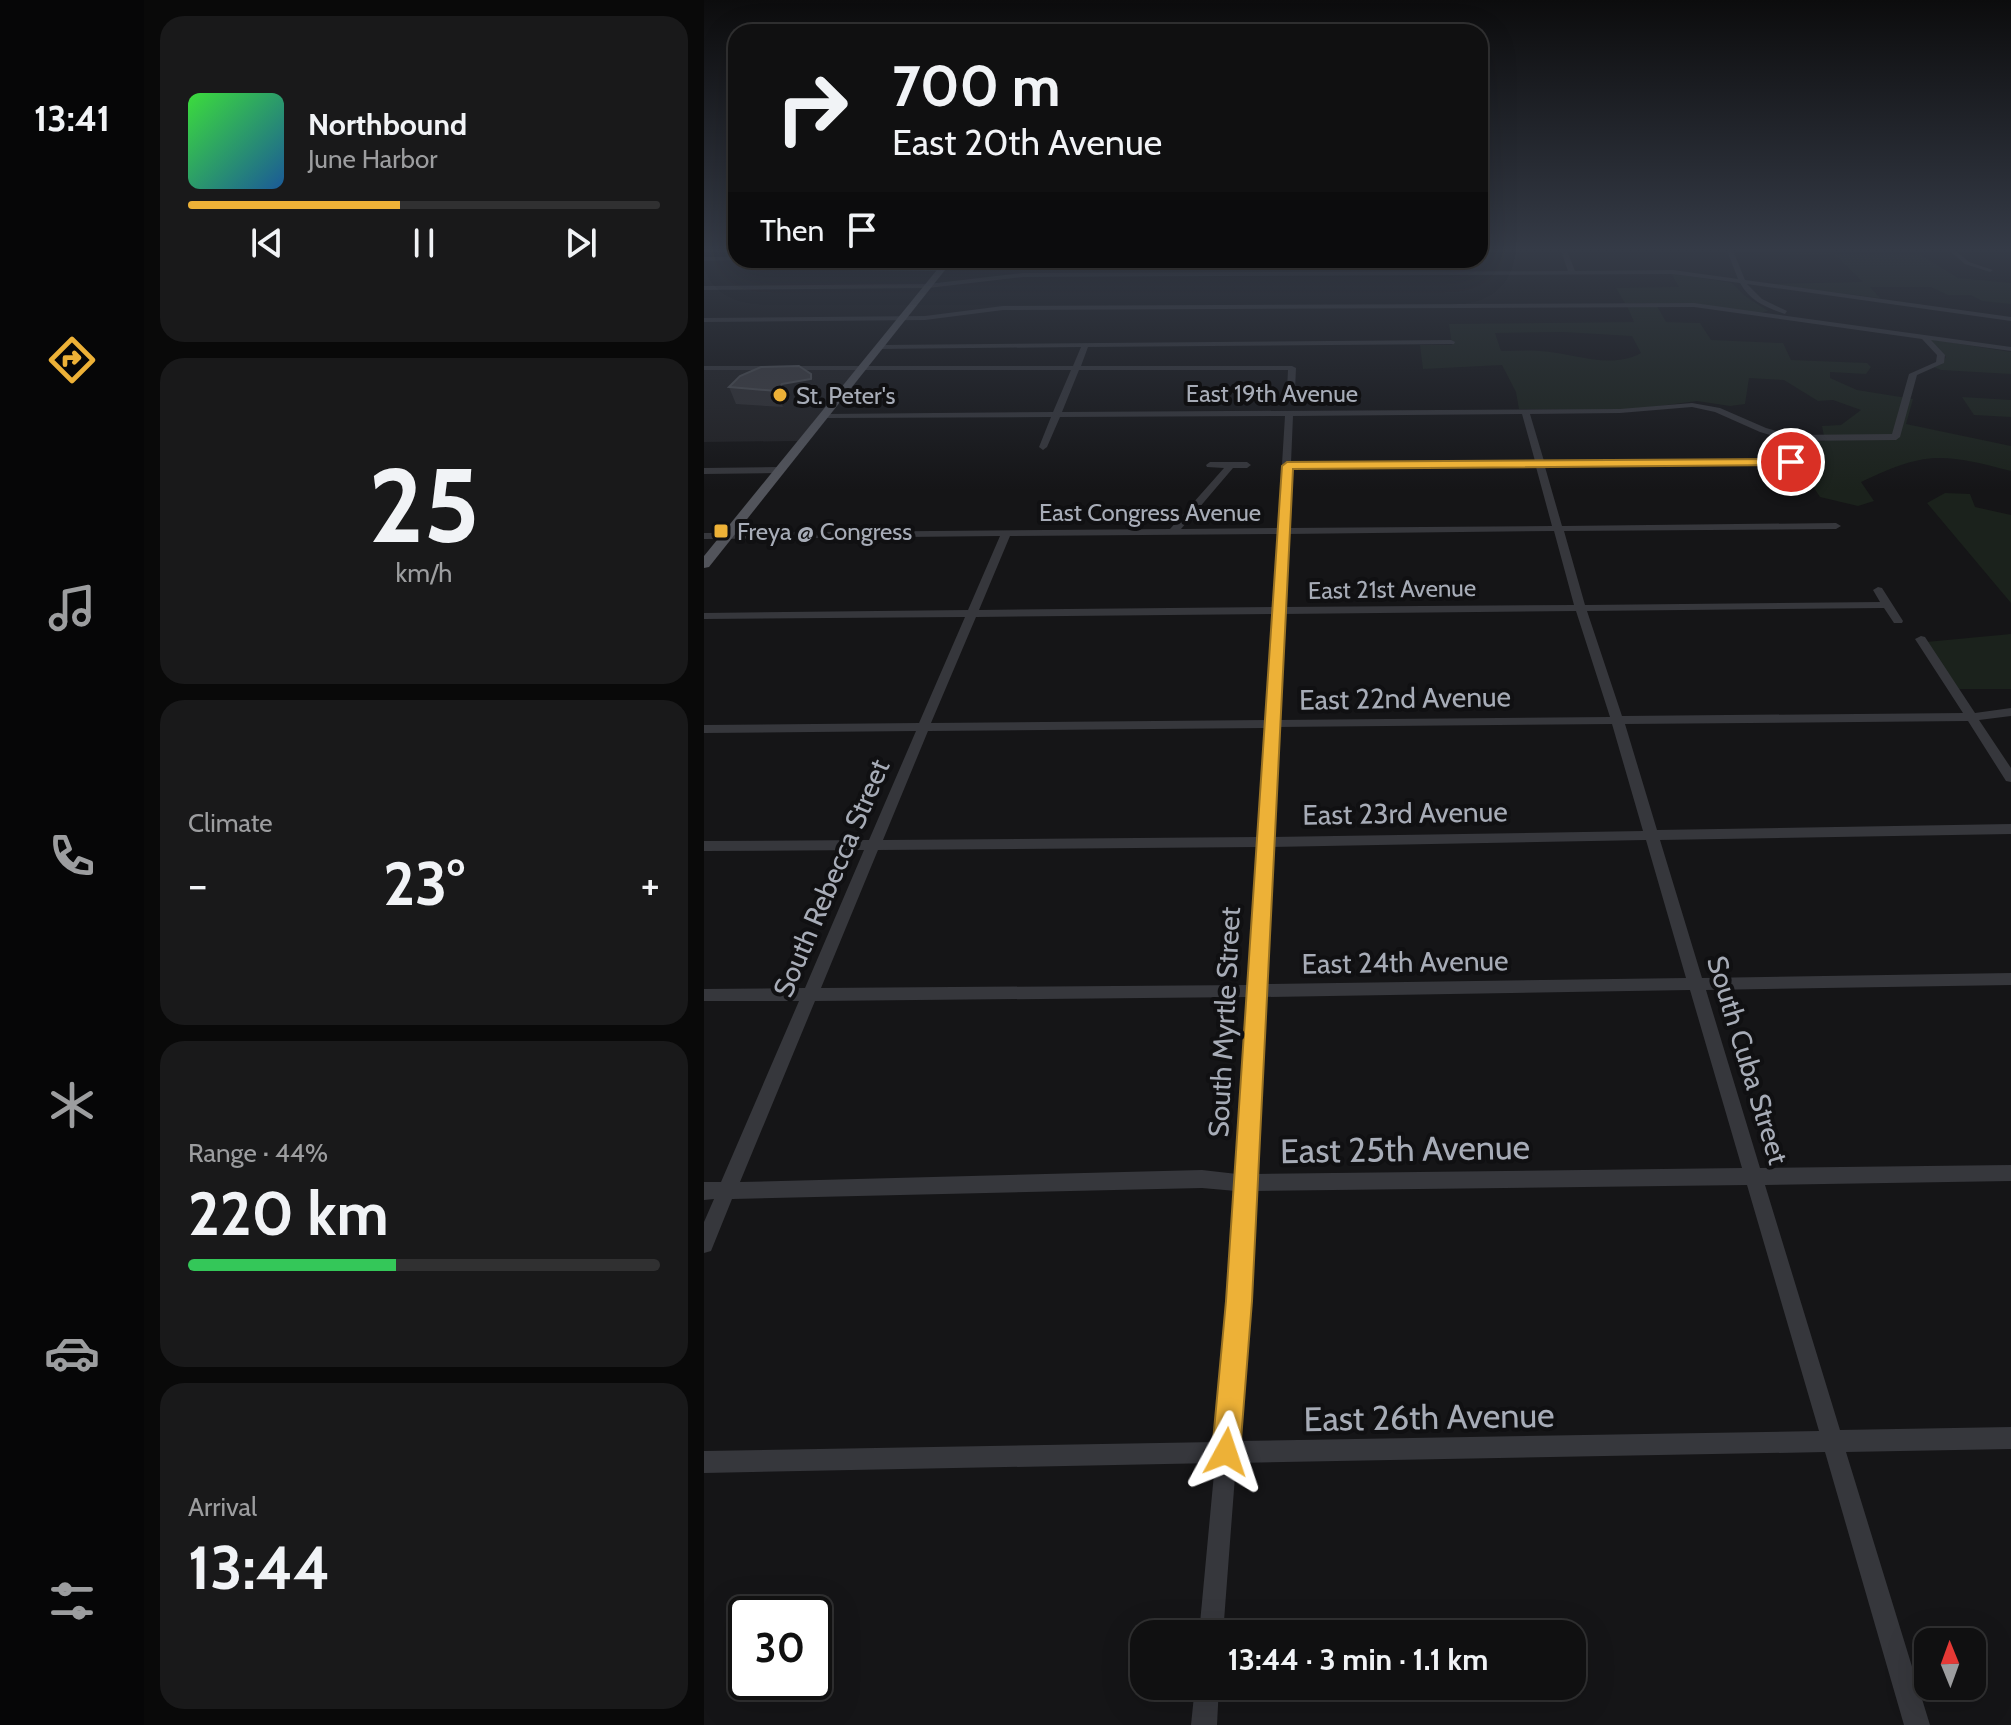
<!DOCTYPE html>
<html lang="en">
<head>
<meta charset="utf-8">
<style>
  body { margin:0; font-family:Cabin,sans-serif; background:#19191a; color:#f1f3f6; height:100vh; display:flex; flex-direction:column; font-size:30px; white-space:nowrap }
  * { box-sizing:border-box; margin:0 }
  p { font-size:26px; color:#9c9d9f }
  .icon { flex:none; width:44px; height:44px; fill:none; stroke:currentColor; stroke-width:2; stroke-linecap:round; stroke-linejoin:round }
  .map { position:relative; flex:1; overflow:hidden }
  .details { display:flex; flex-direction:column; gap:16px; padding:16px; background:#090909; width:560px }
  .details>* { flex:none }
  .guide { position:absolute; left:24px; top:24px; width:760px; height:244px; border-radius:24px; box-shadow:0 8px 32px #0002,0 0 0 2px #303031; background:#101011; color:#f1f3f6; overflow:hidden }
  .needle { width:52px; rotate:359deg }
  .fabs { position:absolute; left:1210px; top:1628px; display:grid; gap:16px }
  .fabs a { display:grid; place-items:center; width:72px; height:72px; border-radius:16px; background:#101011; box-shadow:0 8px 32px #0002,0 0 0 2px #303031; font-size:40px }
  .speed { position:absolute; left:24px; top:1596px; display:flex; gap:16px; font-size:40px; font-weight:700; text-align:center }
  .speed>* { display:grid; place-content:center; width:104px; height:104px; border-radius:50%; background:#101011; box-shadow:0 8px 32px #0002,0 0 0 2px #303031; line-height:1 }
  .speed .limit { border:4px solid #111; border-radius:12px; background:#fff; color:#111 }
  .pin { position:absolute; display:grid; place-items:center; width:68px; height:68px; color:#fff; margin:-34px; border:4px solid #fff; border-radius:50%; box-shadow:0 2px 8px #0007 }
  .me { position:absolute; width:88px; margin:-44px; rotate:5deg; stroke-linejoin:round; filter:drop-shadow(0 0 6px #0008) }
  .turn { display:flex; align-items:center; gap:28px; height:168px; padding:0 32px; font-size:36px }
  .turn .icon { width:104px; height:104px; stroke-width:2.5 }
  .turn b { display:block; font-size:56px; line-height:68px }
  .then { display:flex; align-items:center; height:76px; padding:0 32px; background:#0003; gap:16px; font-size:30px }
  .big { font-size:60px; font-weight:700; line-height:1.1 }
  .details .card { flex:1; display:flex; flex-direction:column; justify-content:center; gap:12px; min-width:0; padding:0 28px; border-radius:24px; background:#19191a }
  .details .dial { align-items:center; gap:0 }
  .dial b { font-size:104px; line-height:1 }
  .song { display:flex; align-items:center; gap:24px }
  .cover { width:96px; height:96px; border-radius:12px; background:linear-gradient(135deg,hsl(120 70% 55%),hsl(210 70% 35%)) }
  .played { height:8px; border-radius:4px; background:linear-gradient(90deg,#edb137 45%,#303031 45%) }
  .keys { display:flex; justify-content:space-around; direction:ltr }
  .heat { display:flex; justify-content:space-between; align-items:center; font-size:44px; direction:ltr }
  .charge { height:12px; border-radius:6px; background:linear-gradient(90deg,#34c759 44%,#303031 0) }
  .trip { position:absolute; left:426px; top:1620px; width:456px; height:80px; border-radius:24px; background:#101011; box-shadow:0 8px 32px #0002,0 0 0 2px #303031; font-weight:700; line-height:80px; text-align:center }
  main { display:flex; flex:1; min-height:0 }
  .menu { display:flex; flex-direction:column; width:144px; justify-content:space-around; align-items:center; background:#060607; color:#9c9d9f }
  .menu .icon { width:56px; height:56px }
  .menu .active { color:#edb137 }
  .menu b { font-size:36px; color:#f1f3f6 }
  .map>svg:first-child { display:block }
  .built { fill:#212124 }
  .green { fill:#1b221c; fill-rule:evenodd }
  .lines { fill:none; stroke-linecap:round; stroke-linejoin:round }
  .minor { fill:#36373c; fill-rule:evenodd }
  .major { fill:#52545b; fill-rule:evenodd }
  .wall { fill:#313135 }
  .shaded-wall { fill:#202023 }
  .building { fill:#3e3e43; stroke:#4e5055; stroke-width:2 }
  .route { fill:#edb137; stroke:#9a7324; stroke-width:2 }
  .poi-dot { fill:#edb137; stroke:#101012; stroke-width:3 }
  .labels { text-anchor:middle; dominant-baseline:central; stroke-width:8; stroke-linejoin:round; paint-order:stroke }
  .far-street-label { font-size:24px; fill:#a7acb7; stroke:#101012 }
  .far-poi-label { font-size:24px; fill:#a7acb7; stroke:#101012; text-anchor:start }
  .street-label { font-size:28px; fill:#a7acb7; stroke:#101012 }
  .near-street-label { font-size:34px; fill:#a7acb7; stroke:#101012 }
</style>
</head>
<body>
<main>
<nav class="menu">
<b>13:41</b>
<svg class="icon active" aria-label="directions" viewBox="0 0 24 24"><path d="M12 3l9 9-9 9-9-9zM9 14v-3h6M13 9l2 2-2 2"/></svg>
<svg class="icon" aria-label="music" viewBox="0 0 24 24"><path d="M9 18V5l10-2v13"/><circle cx="6" cy="18" r="3"/><circle cx="16" cy="16" r="3"/></svg>
<svg class="icon" aria-label="phone" viewBox="0 0 24 24"><path d="M5 4h4l2 5-3 2q2 4 5 5l2-3 5 2v4C11 20 4 13 5 4z"/></svg>
<svg class="icon" aria-label="climate" viewBox="0 0 24 24"><path d="M12 3v18M4 7l16 10M4 17L20 7"/></svg>
<svg class="icon" aria-label="car" viewBox="0 0 24 24"><path d="M5 17H2v-5l4-1 3-4h7l3 4 3 1v5h-3M9 17h6M6 11h13"/><circle cx="7" cy="17" r="2"/><circle cx="17" cy="17" r="2"/></svg>
<svg class="icon" aria-label="filters" viewBox="0 0 24 24"><path d="M4 7h16M4 17h16"/><circle cx="9" cy="7" r="2"/><circle cx="15" cy="17" r="2"/></svg>
</nav>
<section class="details">
<div class="card">
<div class="song"><i class="cover"></i><div><b>Northbound</b><p>June Harbor</p></div></div>
<div class="played"></div>
<div class="keys"><svg class="icon" aria-label="previous" viewBox="0 0 24 24"><path d="M18 5L8 12l10 7zM5 5v14"/></svg><svg class="icon" aria-label="pause" viewBox="0 0 24 24"><path d="M8 5v14M16 5v14"/></svg><svg class="icon" aria-label="next" viewBox="0 0 24 24"><path d="M6 5l10 7-10 7zM19 5v14"/></svg></div>
</div>
<div class="card dial"><b>25</b><p>km/h</p></div>
<div class="card"><p>Climate</p>
<div class="heat"><a>−</a><b class="big">23°</b><a>+</a></div>
</div>
<div class="card"><p>Range · 44%</p><b class="big">220 km</b><div class="charge"></div></div>
<div class="card"><p>Arrival</p><b class="big">13:44</b></div>
</section>
<div class="map">
<svg width="1307" height="1725" viewBox="0 0 1307 1725">
  <rect width="100%" height="100%" fill="#151517"/>
  <path class="built" d="M153,369L94,441L0,442V370Z"/>
  <path class="green" d="M1030,248H1124L1130,254L1217,255L1254,278L1307,283V304L1278,301L1267,295H1244L1227,287H1166L1176,298L1062,284L1159,282L1130,254L1032,253Z
    M967,273L1028,283L1041,296L1064,311L1054,313L987,303H921L912,288L975,287Z
    M923,306H953L962,322L996,323L1007,340L1079,343L1087,360L1163,363L1167,367L1162,374L1126,372V378L1153,390L1209,399L1202,424L1307,446V471C1239,453 1221,451 1157,482L1170,501L1154,506L1116,497L1080,442L1121,441L1118,426L1137,425L1157,410L1129,400L1114,401L1080,380L1045,378L1041,404L1026,406L993,401L925,410L815,409L812,392L798,365L719,369L716,345H748L745,324L930,322ZM859,332L928,336L937,353C907,370 869,353 836,351C823,350 810,351 797,351L791,333Z
    M1225,339L1307,352V374L1237,370L1230,367L1238,364L1242,357Z
    M1258,397L1307,400V417L1270,415Z
    M1241,493L1266,494L1271,507L1307,515V603L1223,503Z
    M1307,634V689H1255L1222,642Z"/>
  <g class="lines">
    <path class="minor" d="M856,248H862L871,271L969,270L1034,279L1022,248H1028L1041,280L1307,317V321L1043,284L1058,299L1083,311L1081,314C1063,308 1046,301 1036,283L969,274L319,277L224,288L0,290V286L224,284L319,273L864,271Z
      M1242,248H1249L1265,262L1289,270L1286,272L1261,264Z
      M0,257H32V260H34L0,261Z
      M265,260H288L242,266L239,264Z
      M142,267H238L241,269L238,271L140,270Z
      M990,303L1307,347V351L1227,340L1241,355L1240,363L1213,375L1196,437L1192,440L1086,441L1056,432L1011,412L988,407L916,413L826,414L840,461L1087,459L1091,462L1087,465L841,467L858,526L1132,523L1137,526L1132,529L860,531L881,605L1176,602L1169,590L1174,587L1178,588L1199,621L1198,623H1190L1180,608L883,611L918,716L1259,713L1211,639L1217,636L1221,637L1271,713L1307,708V716L1275,720L1307,768V782L1302,781L1264,721L921,724L953,830L1307,824V834L956,840L998,978L1307,973V985L1002,990L1056,1168L1307,1165V1181L1061,1185L1136,1430L1307,1427V1449L1142,1452L1226,1725H1200L1121,1452L532,1463L519,1634H495L511,1463L0,1473V1451L512,1442L532,1191L498,1188L28,1199L7,1251L0,1253V1222L10,1199L0,1200V1182H17L95,1001H0V989L101,988L160,850L0,851V841L165,840L212,731L0,733V725L215,723L261,617L0,619V613L264,610L296,536L0,539V533L466,529L520,468L503,467L502,465L506,462H543L547,465L543,468H529L477,529L574,528L581,416L356,417L343,447L339,450L335,447L347,417L122,418L118,416L122,414L349,412L367,370H0V366H369L377,347L174,349L173,347L177,345L747,340L751,342L750,344L384,347L377,366H588L592,368L591,390L587,392L583,390L584,370H375L358,412L916,409L988,403L1016,408L1062,428L1086,435L1188,434L1205,374L1232,362L1233,355L1218,339L990,307L299,310L221,320L0,322V318L221,316L299,306ZM818,414L831,461L587,463L589,416ZM832,467L848,526L583,528L586,469ZM850,531L870,605L579,607L583,534ZM573,534L569,607L275,610L306,536ZM872,611L906,717L574,720L579,614ZM568,614L562,720L227,723L272,617ZM908,724L939,831L568,837L573,727ZM561,728L554,837L179,840L224,731ZM942,840L982,978L561,984L567,847ZM554,847L545,985L117,988L174,850ZM986,990L1038,1168L551,1174L560,997ZM544,997L533,1174L498,1170L36,1182L111,1001ZM1043,1185L1115,1431L534,1441L550,1191Z
      M0,468L75,467L79,470L75,473L0,474Z
      M491,1686H515L513,1725H487Z"/>
    <path class="major" d="M241,260H249L5,567L0,568V556Z"/>
  </g>
  <path class="wall" d="M107,374L114,390V395L85,400L79,407L32,404L25,387Z"/>
  <path class="shaded-wall" d="M107,374L114,390V395L85,400L79,407L73,391L78,384Z"/>
  <path class="building" d="M95,366L107,374V379L78,384L73,391L25,387L36,376L57,367Z"/>
  <linearGradient id="sky" x2="0" y2="1"><stop stop-color="#0c0c0d"/><stop offset="0.51" stop-color="#353b47"/><stop offset="1" stop-color="#353b47" stop-opacity="0"/></linearGradient>
  <rect width="1307" height="490" fill="url(#sky)"/>
  <path class="route" d="M1087,459L1091,460V465L589,469L548,1301L536,1452L532,1462L522,1466L512,1462L508,1452L522,1301L578,466L583,462Z"/>
  <g class="poi-dot">
    <circle cx="76" cy="395" r="8"/>
    <rect x="9" y="523" width="16" height="16" rx="4"/>
  </g>
  <g class="labels">
    <g class="far-street-label">
      <text x="568" y="393">East 19th Avenue</text>
      <text x="446" y="512">East Congress Avenue</text>
      <text transform="translate(688 589) rotate(-1)">East 21st Avenue</text>
    </g>
    <g class="far-poi-label">
      <text x="92" y="395">St. Peter's</text>
      <text x="33" y="531">Freya @ Congress</text>
    </g>
    <g class="street-label">
      <text transform="translate(701 698) rotate(-1)">East 22nd Avenue</text>
      <text transform="translate(701 813) rotate(-1)">East 23rd Avenue</text>
      <text transform="translate(127 878) rotate(-67)">South Rebecca Street</text>
      <text transform="translate(701 962) rotate(-1)">East 24th Avenue</text>
      <text transform="translate(520 1022) rotate(-87)">South Myrtle Street</text>
      <text transform="translate(1044 1060) rotate(73)">South Cuba Street</text>
    </g>
    <g class="near-street-label">
      <text transform="translate(701 1149) rotate(-1)">East 25th Avenue</text>
      <text transform="translate(725 1417) rotate(-1)">East 26th Avenue</text>
    </g>
  </g>
</svg>
<div class="fabs">
<a><svg class="needle" viewBox="-14 -14 28 28"><path d="M0-13l5 13h-10z" fill="#e53935"/><path d="M0 13l5-13h-10z" fill="#9c9d9f"/></svg></a>
</div>
<div class="speed"><div class="limit">30</div></div>
<div class="pin" style="left:1087px;top:462px;background:#d93025"><svg class="icon" aria-label="arrive" viewBox="0 0 24 24"><path d="M6 21V4h12l-3 4 3 4H6"/></svg></div>
<svg class="me" style="left:522px;top:1452px" viewBox="-20 -20 40 40"><path d="M0-17L14 15 0 8-14 15z" fill="#edb137" stroke="#fff" stroke-width="4"/></svg>
<div class="trip">13:44 · 3 min · 1.1 km</div>
<div class="guide">
<div class="turn"><svg class="icon" aria-label="right" viewBox="0 0 24 24"><path d="M7 20v-9h11M14 6l5 5-5 5"/></svg><div><b>700 m</b>East 20th Avenue</div></div>
<div class="then">Then<svg class="icon" aria-label="arrive" viewBox="0 0 24 24"><path d="M6 21V4h12l-3 4 3 4H6"/></svg></div>
</div>
</div>
</main>
</body>
</html>
